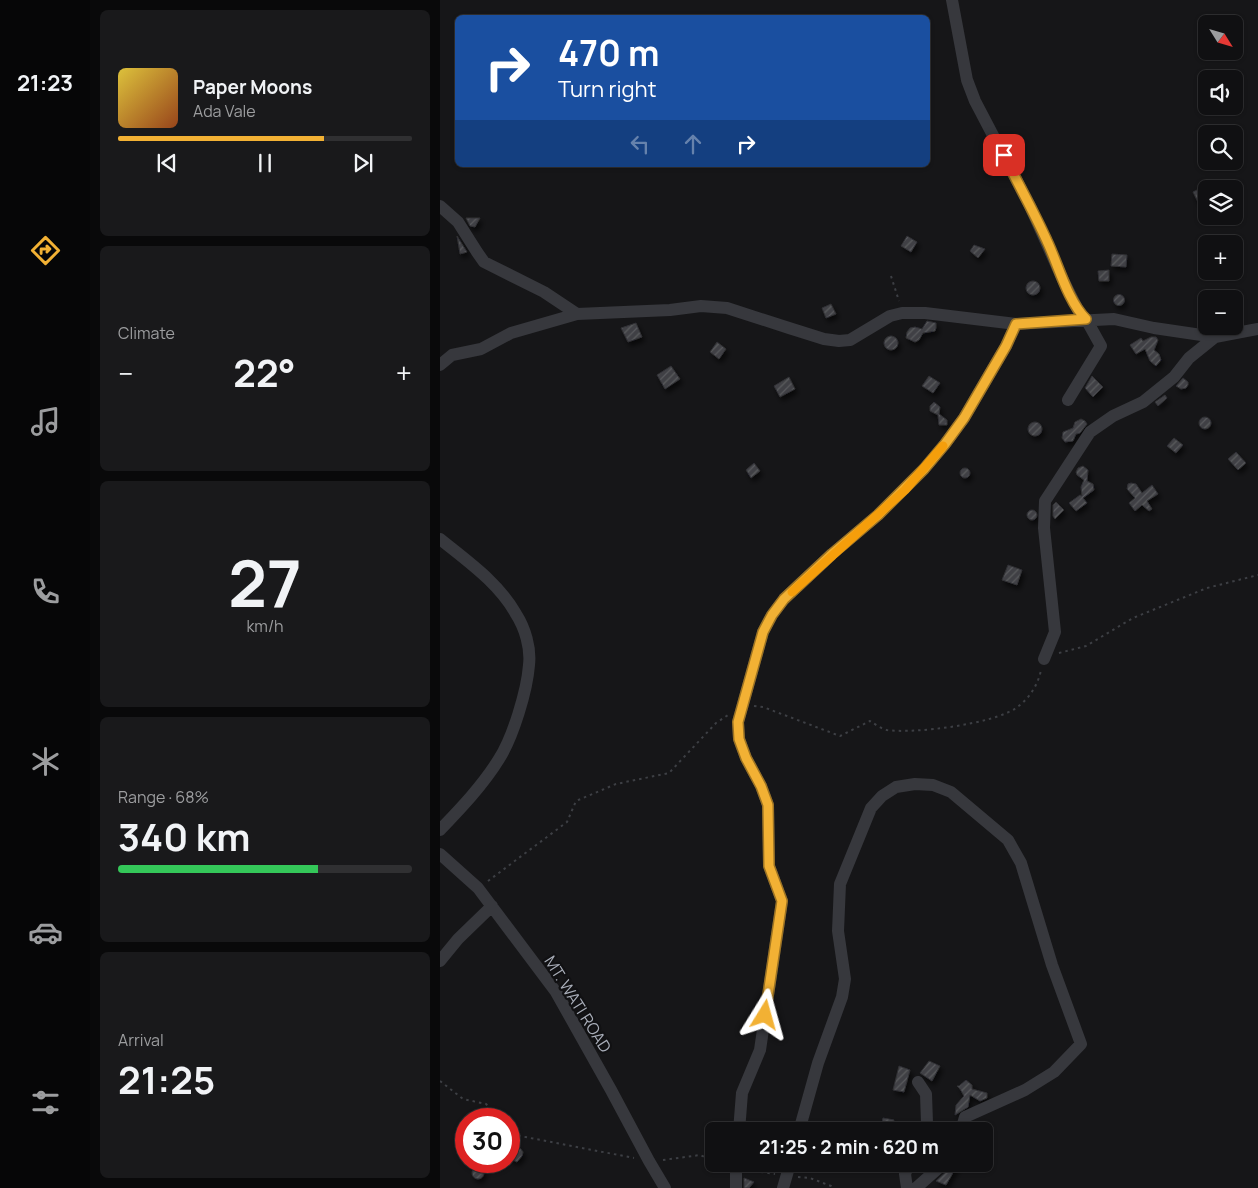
<!DOCTYPE html>
<html lang="en">
<head>
<meta charset="utf-8">
<style>
  body { margin:0; font-family:Manrope,sans-serif; background:#19191b; color:#f1f3f6; height:100vh; display:flex; flex-direction:column; font-size:19px; white-space:nowrap }
  * { box-sizing:border-box; margin:0 }
  p { font-size:16px; color:#9c9d9f }
  .icon { flex:none; width:28px; height:28px; fill:none; stroke:currentColor; stroke-width:2; stroke-linecap:round; stroke-linejoin:round }
  .map { position:relative; flex:1; overflow:hidden }
  .panel { display:flex; flex-direction:column; gap:10px; padding:10px; background:#09090a; width:350px }
  .panel>* { flex:none }
  .top-card { position:absolute; left:15px; top:15px; width:475px; height:152px; border-radius:8px; box-shadow:0 1px 4px #0004,0 0 0 1px #303032; background:#1a4fa0; color:#fff; overflow:hidden }
  .needle { width:32px; rotate:127deg }
  .tools { position:absolute; left:758px; top:15px; display:grid; gap:10px }
  .tools a { display:grid; place-items:center; width:45px; height:45px; border-radius:8px; background:#101012; box-shadow:0 1px 4px #0004,0 0 0 1px #303032; font-size:25px }
  .speed { position:absolute; left:15px; top:1108px; display:flex; gap:10px; font-size:25px; font-weight:700; text-align:center }
  .speed>* { display:grid; place-content:center; width:65px; height:65px; border-radius:50%; background:#101012; box-shadow:0 1px 4px #0004,0 0 0 1px #303032; line-height:1 }
  .speed .limit { border:8px solid #d22; background:#fff; color:#111 }
  .pin { position:absolute; display:grid; place-items:center; width:42px; height:42px; color:#fff; margin:-21px; border-radius:10px; box-shadow:0 2px 8px #0006 }
  .me { position:absolute; width:55px; margin:-28px; rotate:8deg; stroke-linejoin:round; filter:drop-shadow(0 0 4px #0008) }
  .turn { display:flex; align-items:center; gap:18px; height:105px; padding:0 20px; font-size:22px }
  .turn .icon { width:65px; height:65px; stroke-width:2.5 }
  .turn b { display:block; font-size:35px; line-height:42px }
  .lanes { display:flex; align-items:center; height:48px; padding:0 20px; background:#0003; justify-content:center; gap:25px; direction:ltr }
  .lanes .off { opacity:.35 }
  .big { font-size:38px; font-weight:700; line-height:1.1 }
  .panel .widget { flex:1; display:flex; flex-direction:column; justify-content:center; gap:8px; min-width:0; padding:0 18px; border-radius:8px; background:#19191b }
  .panel .dial { align-items:center; gap:0 }
  .dial b { font-size:65px; line-height:1 }
  .song { display:flex; align-items:center; gap:15px }
  .cover { width:60px; height:60px; border-radius:8px; background:linear-gradient(135deg,hsl(50 70% 55%),hsl(20 70% 35%)) }
  .played { height:5px; border-radius:2px; background:linear-gradient(90deg,#f2b134 70%,#303032 70%) }
  .keys { display:flex; justify-content:space-around; direction:ltr }
  .heat { display:flex; justify-content:space-between; align-items:center; font-size:28px; direction:ltr }
  .charge { height:8px; border-radius:4px; background:linear-gradient(90deg,#34c759 68%,#303032 0) }
  .trip { position:absolute; left:265px; top:1122px; width:288px; height:50px; border-radius:8px; background:#101012; box-shadow:0 1px 4px #0004,0 0 0 1px #303032; font-weight:700; line-height:50px; text-align:center }
  main { display:flex; flex:1; min-height:0 }
  .tabs { display:flex; flex-direction:column; width:90px; justify-content:space-around; align-items:center; background:#060607; color:#9c9d9f }
  .tabs .icon { width:35px; height:35px }
  .tabs .active { color:#f2b134 }
  .tabs b { font-size:22px; color:#f1f3f6 }
  .map>svg:first-child { display:block }
  .building { fill:url(#building-hatch); stroke:#303034; filter:url(#shadow) }
  .lines { fill:none; stroke-linecap:round; stroke-linejoin:round }
  .path { stroke:#3d3f44; stroke-width:2; stroke-dasharray:2.5 4; stroke-linecap:butt }
  .street { stroke:#37383d; stroke-width:12 }
  .route-casing { stroke:#9d7322; stroke-width:12 }
  .route { stroke:#f2b134; stroke-width:9 }
  .slow { stroke:#f59e0b; stroke-width:9 }
  .labels { text-anchor:middle; dominant-baseline:central; stroke-width:4.5; stroke-linejoin:round; paint-order:stroke }
  .street-label { font-size:16px; fill:#a8adb8; stroke:#111113 }
</style>
</head>
<body>
<main>
<nav class="tabs">
<b>21:23</b>
<svg class="icon active" aria-label="directions" viewBox="0 0 24 24"><path d="M12 3l9 9-9 9-9-9zM9 14v-3h6M13 9l2 2-2 2"/></svg>
<svg class="icon" aria-label="music" viewBox="0 0 24 24"><path d="M9 18V5l10-2v13"/><circle cx="6" cy="18" r="3"/><circle cx="16" cy="16" r="3"/></svg>
<svg class="icon" aria-label="phone" viewBox="0 0 24 24"><path d="M5 4h4l2 5-3 2q2 4 5 5l2-3 5 2v4C11 20 4 13 5 4z"/></svg>
<svg class="icon" aria-label="climate" viewBox="0 0 24 24"><path d="M12 3v18M4 7l16 10M4 17L20 7"/></svg>
<svg class="icon" aria-label="car" viewBox="0 0 24 24"><path d="M5 17H2v-5l4-1 3-4h7l3 4 3 1v5h-3M9 17h6M6 11h13"/><circle cx="7" cy="17" r="2"/><circle cx="17" cy="17" r="2"/></svg>
<svg class="icon" aria-label="filters" viewBox="0 0 24 24"><path d="M4 7h16M4 17h16"/><circle cx="9" cy="7" r="2"/><circle cx="15" cy="17" r="2"/></svg>
</nav>
<section class="panel">
<div class="widget">
<div class="song"><i class="cover"></i><div><b>Paper Moons</b><p>Ada Vale</p></div></div>
<div class="played"></div>
<div class="keys"><svg class="icon" aria-label="previous" viewBox="0 0 24 24"><path d="M18 5L8 12l10 7zM5 5v14"/></svg><svg class="icon" aria-label="pause" viewBox="0 0 24 24"><path d="M8 5v14M16 5v14"/></svg><svg class="icon" aria-label="next" viewBox="0 0 24 24"><path d="M6 5l10 7-10 7zM19 5v14"/></svg></div>
</div>
<div class="widget"><p>Climate</p>
<div class="heat"><a>−</a><b class="big">22°</b><a>+</a></div>
</div>
<div class="widget dial"><b>27</b><p>km/h</p></div>
<div class="widget"><p>Range · 68%</p><b class="big">340 km</b><div class="charge"></div></div>
<div class="widget"><p>Arrival</p><b class="big">21:25</b></div>
</section>
<div class="map">
<svg width="818" height="1188" viewBox="0 0 818 1188">
  <defs>
    <pattern id="building-hatch" width="6" height="6" patternUnits="userSpaceOnUse" patternTransform="scale(1.25)"><rect width="6" height="6" fill="#404145"/><path d="M-1 1l2-2M0 6l6-6M5 7l2-2" fill="none" stroke="#595a5e"/></pattern>
    <filter id="shadow"><feDropShadow dx="2.5" dy="4" stdDeviation="2.5" flood-color="#0009"/></filter>
  </defs>
  <rect width="100%" height="100%" fill="#161618"/>
  <path class="building" d="M763,187L766,193V198L758,202L753,192Z
    M26,218H40L35,227L30,226Z
    M17,236L27,252L20,254Z
    M467,236L477,242L471,252L461,246Z
    M534,245L545,249L538,258L530,251Z
    M672,254L687,255L686,267L671,266Z
    M669,270V281H659L658,271Z
    M586 288a7 7 0 1 1 14 0a7 7 0 1 1-14 0Z
    M673.5 300a5.5 5.5 0 1 1 11 0a5.5 5.5 0 1 1-11 0Z
    M391,304L396,314L386,318L382,308Z
    M487,321L496,323V328L495,331L483,333L479,340L475,342L466,338L467,332L470,328L475,327L482,329Z
    M196,323L202,337L188,342L181,328Z
    M444 343a7 7 0 1 1 14 0a7 7 0 1 1-14 0Z
    M711,337H716L718,340L714,350L719,354L721,360L716,366L710,361L705,349L696,354L690,345L701,338L703,341Z
    M277,342L286,349L279,359L270,352Z
    M231,366L240,379L225,389L217,375Z
    M489,376L500,383L493,393L482,386Z
    M652,376L663,387L653,397L645,388Z
    M349,377L355,389L340,397L334,386Z
    M743,378L748,382V385L746,388L741,389L736,386Z
    M725,395L727,398L718,406L715,402Z
    M494,402L500,407L499,414L507,420V425H499L498,415L490,411V406Z
    M759 423a6 6 0 1 1 12 0a6 6 0 1 1-12 0Z
    M641,419L645,421L647,424L640,433L636,434L633,441L625,442L622,438L623,432L633,428L635,422Z
    M588 429a7 7 0 1 1 14 0a7 7 0 1 1-14 0Z
    M734,438L743,445L736,453L727,446Z
    M796,452L806,463L798,470L788,459Z
    M314,463L320,471L311,478L306,470Z
    M643,466L648,470L647,481L653,484L654,490L643,498L647,503L636,511L629,503L640,495L642,496L641,487L644,480L637,475L636,472L638,468Z
    M520 473a5 5 0 1 1 10 0a5 5 0 1 1-10 0Z
    M691,483L696,484L702,493L712,485L718,494L707,501L712,509L709,511L702,505L695,511L689,503L695,498L687,489L688,484Z
    M616,502L624,510L615,519L613,516V505Z
    M587 515a5 5 0 1 1 10 0a5 5 0 1 1-10 0Z
    M568,565L582,570L577,585L562,580Z
    M489,1061L500,1066L492,1081L480,1073Z
    M459,1066L470,1070L464,1092L453,1090Z
    M526,1080L532,1085V1089L547,1093V1098L540,1101L530,1095L528,1107L515,1115L516,1105L524,1096L520,1089L517,1086H519Z
    M443,1118L454,1120L451,1130L441,1127Z
    M26,1131V1153L14,1139Z
    M69,1146L80,1148L83,1152L82,1156L77,1162L69,1158Z
    M511,1164H518L506,1185L496,1181L508,1170Z
    M32 1173a6 6 0 1 1 12 0a6 6 0 1 1-12 0Z
    M304,1178L314,1182L309,1188H304Z"/>
  <g class="lines">
    <path class="path" d="M451,276L459,301
      M619,653L646,646L693,618L767,588L818,575
      M314,706L323,707L400,736L430,721C435,724 441,729 447,730C475,734 553,724 576,708C589,699 598,685 601,670
      M48,881L127,822L136,801L176,784L229,773L276,723L288,715
      M0,1081L23,1099L46,1104L62,1119
      M69,1126L80,1136L194,1158
      M223,1160L260,1155L274,1161
      M279,1164L284,1166
      M308,1170L335,1174
      M358,1177L370,1178L391,1186L392,1188"/>
    <path class="street" d="M512,0L527,80L535,101L590,206L623,280L640,314L646,319L661,346L628,400
      M0,206L18,222L37,252L44,262L104,292L137,314
      M0,365L12,355L41,349L71,333L137,314L230,310L261,306L287,308L349,328L384,339L399,341L410,340L450,316L462,313H485L576,324L674,319L714,328L775,337L818,329
      M0,539C27,561 59,583 76,614C85,628 91,648 89,665C87,691 73,737 59,759C43,785 21,808 0,830
      M604,659L615,632L604,528L605,501L650,432L673,416L703,402L734,377L749,358L775,337
      M0,854L38,888L116,992L171,1090L209,1161L225,1188
      M0,961L18,939L52,906
      M478,1082L486,1094L487,1123L483,1131
      M299,1131L302,1093L320,1050L342,901L329,866L328,805L321,786L306,758L299,739L298,722L323,632L332,615L344,599L392,554L438,515L484,469L505,444L524,418L566,346L576,324
      M359,1131L378,1063L402,997L405,979L398,931L400,884L431,808L442,796L456,787L475,784L493,785L511,792L568,840L581,863L612,965L641,1044L614,1072L585,1090L525,1117L521,1131
      M296,1188V1164
      M343,1188L350,1164
      M467,1188L465,1174L469,1164
      M476,1188L503,1164"/>
  </g>
  <g class="lines">
    <g class="route-casing">
      <path id="route" d="M325,1015L342,901L329,866L328,805L321,786L306,758L299,739L298,722L323,632L332,615L344,599L392,554L438,515L484,469L505,444L524,418L566,346L576,324L646,319C628,302 618,264 607,241C594,212 578,184 564,155"/>
    </g>
    <use href="#route" class="route"/>
    <path class="slow" d="M352,592L465,490L503,446"/>
  </g>
  <g class="labels">
    <g class="street-label">
      <text transform="translate(138 1004) rotate(58)">MT. WATI ROAD</text>
    </g>
  </g>
</svg>
<div class="tools">
<a><svg class="needle" viewBox="-14 -14 28 28"><path d="M0-13l5 13h-10z" fill="#e53935"/><path d="M0 13l5-13h-10z" fill="#9c9d9f"/></svg></a>
<a><svg class="icon" aria-label="sound" viewBox="0 0 24 24"><path d="M4 9h4l5-4v14l-5-4H4zM17 9q2 3 0 6"/></svg></a>
<a><svg class="icon" aria-label="search" viewBox="0 0 24 24"><circle cx="10" cy="10" r="6"/><path d="M15 15l6 6"/></svg></a>
<a><svg class="icon" aria-label="layers" viewBox="0 0 24 24"><path d="M12 4l9 5-9 5-9-5zM3 14l9 5 9-5"/></svg></a>
<a>+</a>
<a>−</a>
</div>
<div class="speed"><div class="limit">30</div></div>
<div class="pin" style="left:564px;top:155px;background:#d93025"><svg class="icon" aria-label="arrive" viewBox="0 0 24 24"><path d="M6 21V4h12l-3 4 3 4H6"/></svg></div>
<svg class="me" style="left:325px;top:1015px" viewBox="-20 -20 40 40"><path d="M0-17L14 15 0 8-14 15z" fill="#f2b134" stroke="#fff" stroke-width="4"/></svg>
<div class="trip">21:25 · 2 min · 620 m</div>
<div class="top-card">
<div class="turn"><svg class="icon" aria-label="right" viewBox="0 0 24 24"><path d="M7 20v-9h11M14 6l5 5-5 5"/></svg><div><b>470 m</b>Turn right</div></div>
<div class="lanes"><svg class="icon off" aria-label="left" viewBox="0 0 24 24"><path d="M17 20v-9H6M10 6l-5 5 5 5"/></svg><svg class="icon off" aria-label="ahead" viewBox="0 0 24 24"><path d="M12 20V5M6 11l6-6 6 6"/></svg><svg class="icon" aria-label="right" viewBox="0 0 24 24"><path d="M7 20v-9h11M14 6l5 5-5 5"/></svg></div>
</div>
</div>
</main>
</body>
</html>
